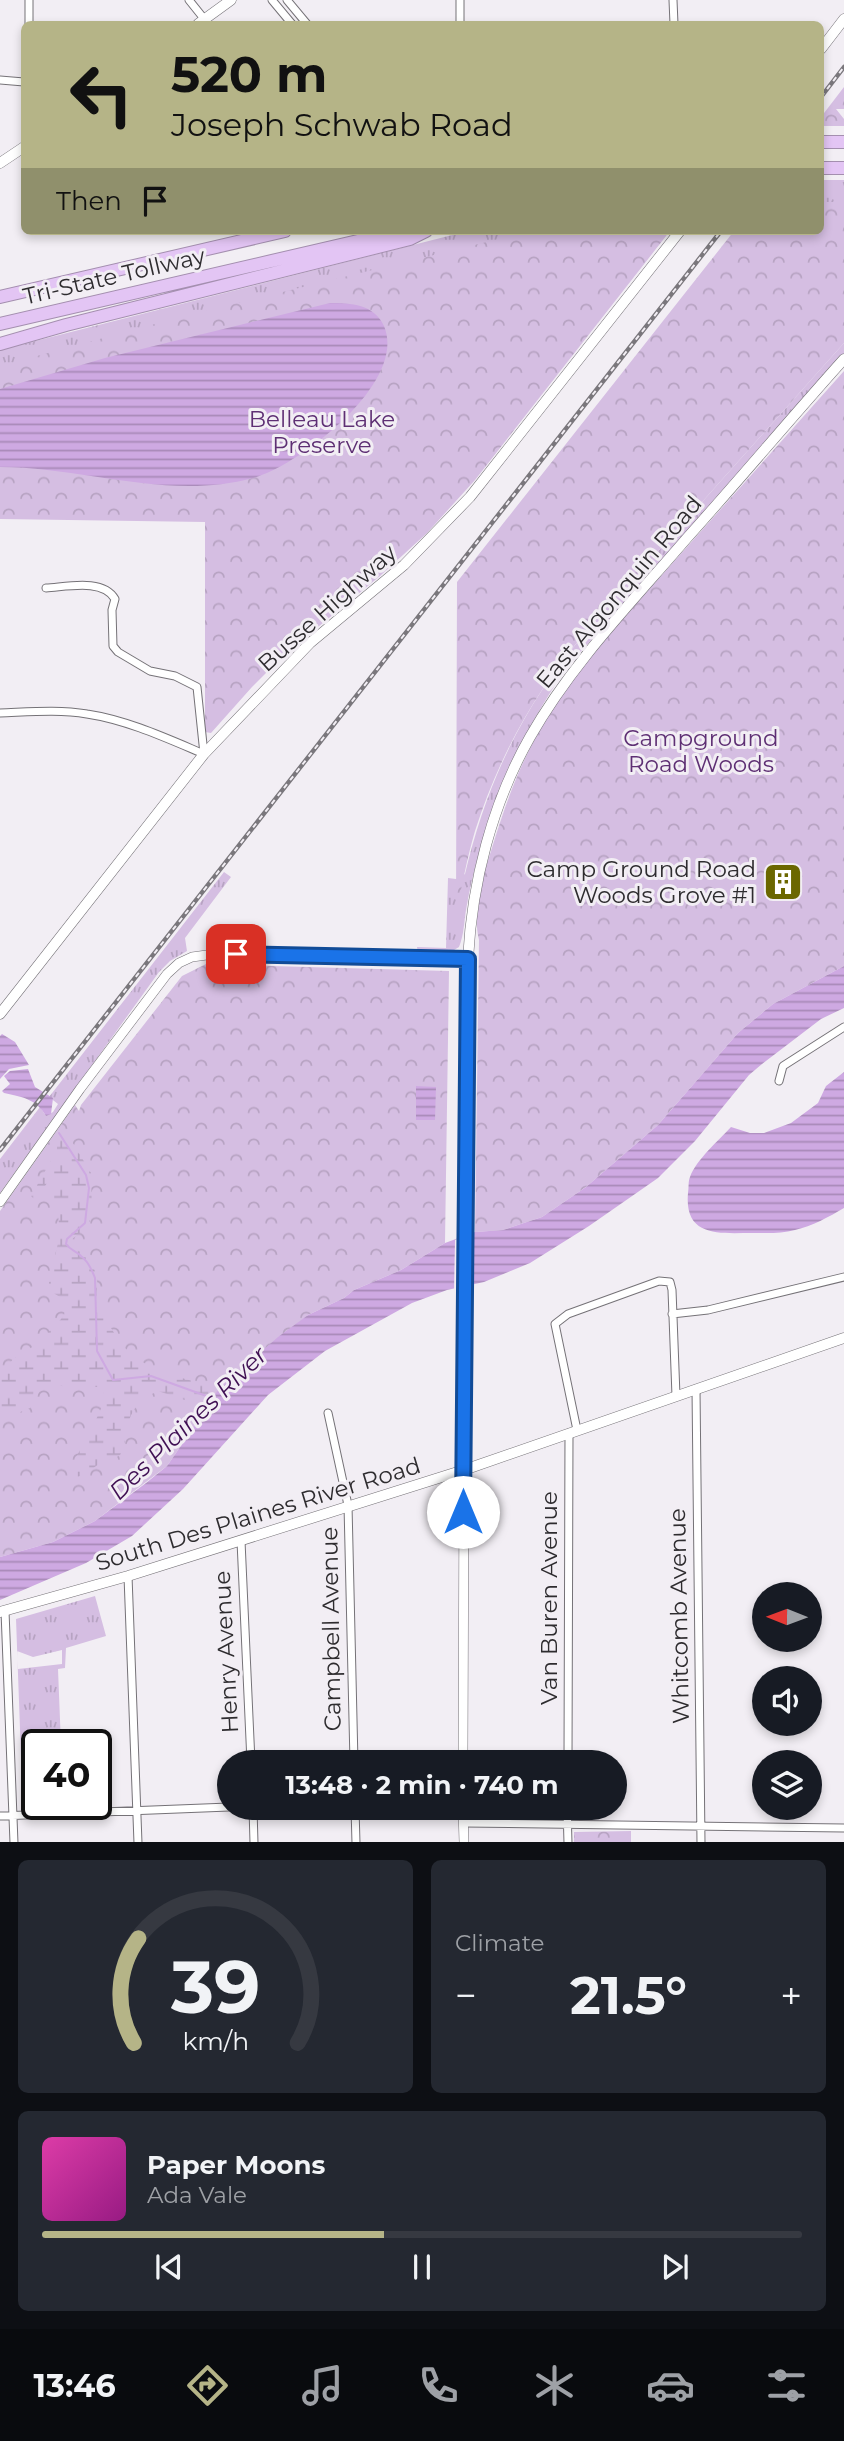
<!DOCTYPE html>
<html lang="en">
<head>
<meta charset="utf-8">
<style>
  body { margin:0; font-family:Montserrat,sans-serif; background:#242831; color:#f1f3f6; height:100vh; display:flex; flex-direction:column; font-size:26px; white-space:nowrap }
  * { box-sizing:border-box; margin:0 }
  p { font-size:23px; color:#9ea1a6 }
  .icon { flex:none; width:38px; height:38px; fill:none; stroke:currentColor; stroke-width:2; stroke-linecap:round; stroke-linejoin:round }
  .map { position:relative; height:1842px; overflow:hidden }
  .details { display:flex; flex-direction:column; gap:18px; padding:18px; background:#0d0f14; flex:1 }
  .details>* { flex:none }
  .guide { position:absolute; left:21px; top:21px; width:803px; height:214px; border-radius:10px; box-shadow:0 4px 10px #0003; background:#b5b487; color:#111; overflow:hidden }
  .needle { width:46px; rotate:271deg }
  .controls { position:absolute; left:752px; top:1582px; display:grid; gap:14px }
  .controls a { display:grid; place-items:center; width:70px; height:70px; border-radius:50%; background:#171b24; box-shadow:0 4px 10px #0003; font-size:35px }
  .speed { position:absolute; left:21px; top:1729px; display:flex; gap:14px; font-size:35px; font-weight:700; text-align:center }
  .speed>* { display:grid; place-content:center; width:91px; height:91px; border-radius:50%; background:#171b24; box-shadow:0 4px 10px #0003; line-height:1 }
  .speed .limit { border:4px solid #111; border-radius:10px; background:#fff; color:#111 }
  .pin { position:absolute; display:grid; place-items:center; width:60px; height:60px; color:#fff; margin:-30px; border-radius:14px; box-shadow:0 4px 10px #0006 }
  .me { position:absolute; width:77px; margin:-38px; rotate:0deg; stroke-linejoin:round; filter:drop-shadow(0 0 5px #0008) }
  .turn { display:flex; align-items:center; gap:24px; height:147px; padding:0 35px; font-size:32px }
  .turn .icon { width:91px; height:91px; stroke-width:2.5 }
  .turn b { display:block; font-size:49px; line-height:60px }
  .then { display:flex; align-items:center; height:66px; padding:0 35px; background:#0003; gap:14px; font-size:26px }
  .big { font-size:52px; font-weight:700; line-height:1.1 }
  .details .card { flex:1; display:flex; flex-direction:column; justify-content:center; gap:10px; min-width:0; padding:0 24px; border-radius:10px; background:#242831 }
  .details .dial { align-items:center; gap:0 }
  .dial svg { height:182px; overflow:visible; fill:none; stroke:#363941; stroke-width:7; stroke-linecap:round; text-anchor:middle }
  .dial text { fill:#f1f3f6; stroke:none }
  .song { display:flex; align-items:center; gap:21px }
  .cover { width:84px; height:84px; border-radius:10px; background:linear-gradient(135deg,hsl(320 70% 55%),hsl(310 70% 35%)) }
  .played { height:7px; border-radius:4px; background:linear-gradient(90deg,#b5b487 45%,#363941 45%) }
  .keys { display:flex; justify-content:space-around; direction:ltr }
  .heat { display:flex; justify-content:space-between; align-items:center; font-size:38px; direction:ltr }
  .details .tiles { flex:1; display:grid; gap:18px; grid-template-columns:1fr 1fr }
  .card:last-child { grid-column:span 2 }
  .trip { position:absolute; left:217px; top:1750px; width:410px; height:70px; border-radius:35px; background:#171b24; box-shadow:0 4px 10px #0003; font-weight:700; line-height:70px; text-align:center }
  .tabs { display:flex; height:112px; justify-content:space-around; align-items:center; background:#090b0e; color:#9ea1a6 }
  .tabs .icon { width:49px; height:49px }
  .tabs .active { color:#b5b487 }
  .tabs b { font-size:32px; color:#f1f3f6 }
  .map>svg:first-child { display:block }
  .grass { fill:url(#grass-tufts); fill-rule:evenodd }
  .forest { fill:url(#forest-crowns) }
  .wetland { fill:url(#wetland-marsh) }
  .water { fill:url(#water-rules) }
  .pier { fill:#f2eef4 }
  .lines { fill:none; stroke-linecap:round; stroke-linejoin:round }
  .stream { stroke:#cea9e2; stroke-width:2 }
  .minor-casing { stroke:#757277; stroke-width:9 }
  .tertiary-casing { stroke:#757277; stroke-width:10 }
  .secondary-casing { stroke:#757277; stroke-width:11 }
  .motorway-casing { stroke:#a48faf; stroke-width:14 }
  .minor { stroke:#fff; stroke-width:7 }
  .tertiary { stroke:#fff; stroke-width:9 }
  .secondary { stroke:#fff; stroke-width:10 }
  .motorway { stroke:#e3c5f4; stroke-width:12 }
  .rail-casing { stroke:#7a777c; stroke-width:4.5 }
  .rail { stroke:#f2eef4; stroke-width:2; stroke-dasharray:5; stroke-linecap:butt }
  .route-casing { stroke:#114b97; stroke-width:18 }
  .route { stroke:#1a73e8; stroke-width:12 }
  .labels { text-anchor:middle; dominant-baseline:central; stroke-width:6; stroke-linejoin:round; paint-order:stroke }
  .street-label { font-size:23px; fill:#2e2c2f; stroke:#f2eef4 }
  .park-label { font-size:23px; fill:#5e2f74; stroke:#f2eef4 }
  .poi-label { font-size:23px; fill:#2e2c2f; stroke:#f2eef4; text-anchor:end }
  .water-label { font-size:24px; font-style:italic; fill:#401054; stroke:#f2eef4 }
</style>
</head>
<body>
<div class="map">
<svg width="844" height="1843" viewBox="0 0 844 1843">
  <defs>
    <pattern id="grass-tufts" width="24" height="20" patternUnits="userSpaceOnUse" patternTransform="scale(1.75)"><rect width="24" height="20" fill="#d5bee2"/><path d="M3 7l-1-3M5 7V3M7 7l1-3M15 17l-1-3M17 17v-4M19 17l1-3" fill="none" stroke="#b7a3c2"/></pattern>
    <pattern id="forest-crowns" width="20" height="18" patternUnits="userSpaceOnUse" patternTransform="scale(1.75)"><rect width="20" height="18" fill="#d5bee2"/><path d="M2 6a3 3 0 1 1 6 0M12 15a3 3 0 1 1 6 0" fill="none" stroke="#b7a3c2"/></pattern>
    <pattern id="wetland-marsh" width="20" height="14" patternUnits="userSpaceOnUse" patternTransform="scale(1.75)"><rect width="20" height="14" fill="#d5bee2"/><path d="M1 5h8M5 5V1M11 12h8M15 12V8" fill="none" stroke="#b7a3c2"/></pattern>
    <pattern id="water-rules" width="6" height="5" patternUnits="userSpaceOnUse" patternTransform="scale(1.75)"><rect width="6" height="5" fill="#cea9e2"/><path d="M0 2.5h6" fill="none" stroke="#a88ab8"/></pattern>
  </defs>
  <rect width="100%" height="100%" fill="#f2eef4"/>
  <path class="grass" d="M821,180H844V202H821Z
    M468,231H670L0,389V350Z
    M844,343V353L564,671C524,732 497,787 478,857C473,874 469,892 466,910C464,922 464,935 459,947L449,953H418L417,947L446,948L448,878L456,879L465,874C487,781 524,704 586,632Z
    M224,872L231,877L185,938L187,951L170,961L159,972L0,1193V1159L40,1107L46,1116L53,1112L58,1104L49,1097Z
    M95,1596L106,1636L66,1648L65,1668L58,1669L61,1745H37V1756L21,1757L16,1619ZM62,1650V1664L18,1669L17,1651L33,1657Z"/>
  <path class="forest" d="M844,87V109H836L844,119V126H821V117Z
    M821,202H844V343L586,632C535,691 499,756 475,831C467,858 462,886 456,914L457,582L734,231H821Z
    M532,231H670L475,480L427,533L380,576L284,655L252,687L211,733L205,732V522L0,519V366L188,315Z
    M844,371V966L773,1004L738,1033L658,1125L586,1187L542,1217L503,1230L475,1232L479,940C472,911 482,878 491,851C503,812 516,773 536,737C571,674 623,619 670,566C728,501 786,436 844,371Z
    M206,964L449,971L445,1243L401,1270L354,1290L344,1298L308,1315L220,1388L201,1410L198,1421L167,1466L95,1521L53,1542L0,1557V1211L75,1105L79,1111L81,1105L182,976Z
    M631,1831V1842H574V1832Z"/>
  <path class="wetland" d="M60,1132L71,1140L91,1173L92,1216L86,1229L72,1239L74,1248C87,1254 96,1267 97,1281C98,1287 95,1292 97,1298C99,1310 117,1339 126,1349C151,1374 188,1379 220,1388L201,1410L197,1404L158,1391C135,1401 129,1414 125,1438C124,1444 125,1449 121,1454C115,1460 104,1460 96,1466C88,1472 83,1477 72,1477L69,1471L95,1422L103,1404L104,1391L101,1387H65L50,1382L40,1390L30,1408L8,1417H0V1376L13,1359L37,1344L64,1316L65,1307L60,1297L50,1291L49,1283L60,1234L58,1214L52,1207L51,1199L55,1179H50L35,1200L31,1196L57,1150V1134Z"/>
  <path class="water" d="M330,303C351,303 374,304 384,326C408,382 300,465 253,478C169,501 84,467 0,467V389L105,358Z
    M844,966V1008L821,1019L762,1064L749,1075L695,1141L658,1178L589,1226L530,1263L484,1282L447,1290L412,1303L325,1351L268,1395L183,1489L132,1536L86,1563L0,1600V1557L53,1542L95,1521L146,1483L167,1466L198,1421L201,1410L220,1388L278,1337L308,1315L344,1298L354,1290L401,1270L445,1243L475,1232L503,1230L542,1217L586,1187L658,1125L738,1033L773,1004Z
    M2,1034L15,1042L29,1065L9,1069L0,1079V1036Z
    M28,1069L35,1087L53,1098L51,1114L46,1116C36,1099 23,1097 4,1093L2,1091L10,1084L4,1076L10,1071Z
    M844,1072V1208C829,1217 812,1226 795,1230C781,1234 766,1233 752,1233C720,1233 684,1238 688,1193C689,1188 688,1181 690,1177C696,1160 719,1140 731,1127L750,1133H764L791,1123L818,1103L826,1086Z
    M416,1086L436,1087L435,1120H416Z"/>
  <path class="pier" d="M473,1233V1288L454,1292L455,1240Z"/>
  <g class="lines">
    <path class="stream" d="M59,1133L86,1175L89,1188L85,1223L67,1239L66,1244C71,1251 75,1250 81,1256C88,1261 92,1270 95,1278L97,1351L113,1380L151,1376L212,1398"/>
    <g class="minor-casing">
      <path id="minor" d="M29,0V24
        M189,0L205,20
        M272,0L292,24
        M287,0L307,24
        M673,0L674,24
        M460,24V0
        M0,80L24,82
        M46,588C66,587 103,578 115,599L112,610L113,646L118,652L150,671L175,676L197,687L204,754
        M0,713C28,712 59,709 87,714C127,720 166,738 204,754
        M779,1081L783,1066L844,1027
        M672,1314L708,1310L844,1277
        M696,1389L701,1843
        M328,1413L348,1505L354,1762
        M577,1430L555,1324L568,1314L659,1281L670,1282L672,1290L676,1396
        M241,1541L251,1762
        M128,1576L138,1843
        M5,1611L14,1843
        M568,1762L569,1433
        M253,1808L254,1843
        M355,1808L356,1843
        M567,1808L568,1843
        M0,1816L229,1807
        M464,1823L844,1828"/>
    </g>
    <g class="tertiary-casing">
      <path id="tertiary" d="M0,1202L80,1089L167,974L179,963L192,957L214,954L468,959
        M463,1762L464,1470
        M463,1808L464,1843"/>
    </g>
    <g class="secondary-casing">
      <path id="secondary" d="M198,24L231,0
        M821,49L844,19
        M0,163L24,147
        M0,1014L204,754L310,643L404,565L470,497L680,231
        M464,1470L468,959C472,882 492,804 530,737C572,663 632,602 687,538C740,479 791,418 844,359
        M0,1612L128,1576L464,1470L844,1338"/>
    </g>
    <g class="motorway-casing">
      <path id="motorway" d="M821,142H844
        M821,168H844
        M0,297L285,231
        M0,324L401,231
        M0,344L66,325L410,239L426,231"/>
    </g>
    <use href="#minor" class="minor"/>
    <use href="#tertiary" class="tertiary"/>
    <use href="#secondary" class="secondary"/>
    <use href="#motorway" class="motorway"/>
    <g class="rail-casing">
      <path id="rail" d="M821,97L844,67
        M0,1150L721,231"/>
    </g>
    <use href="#rail" class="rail"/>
  </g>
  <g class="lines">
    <g class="route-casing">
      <path id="route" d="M236,954L468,959L463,1512"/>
    </g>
    <use href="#route" class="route"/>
  </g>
  <defs>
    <g id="building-square" transform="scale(2.0125)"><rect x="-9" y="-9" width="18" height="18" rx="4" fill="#6b6700" stroke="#f2eef4"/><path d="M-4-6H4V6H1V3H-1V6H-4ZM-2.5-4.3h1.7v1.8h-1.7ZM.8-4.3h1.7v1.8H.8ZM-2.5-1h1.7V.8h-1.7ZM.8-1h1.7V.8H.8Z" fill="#fff"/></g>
  </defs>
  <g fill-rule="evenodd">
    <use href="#building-square" x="783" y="882"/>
  </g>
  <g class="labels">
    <g class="street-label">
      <text transform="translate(114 276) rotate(-13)">Tri-State Tollway</text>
      <text transform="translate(619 592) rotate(-50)">East Algonquin Road</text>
      <text transform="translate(327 608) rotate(-42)">Busse Highway</text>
      <text transform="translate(258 1514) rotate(-17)">South Des Plaines River Road</text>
      <text transform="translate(549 1598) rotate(-90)">Van Buren Avenue</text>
      <text transform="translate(679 1616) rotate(-91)">Whitcomb Avenue</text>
      <text transform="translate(331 1629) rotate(-91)">Campbell Avenue</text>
      <text transform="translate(226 1652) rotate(-93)">Henry Avenue</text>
    </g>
    <g class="park-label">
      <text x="322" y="419">Belleau Lake<tspan x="322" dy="26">Preserve</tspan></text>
      <text x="701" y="738">Campground<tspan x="701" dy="26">Road Woods</tspan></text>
    </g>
    <g class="poi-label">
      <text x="756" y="869">Camp Ground Road<tspan x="756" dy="26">Woods Grove #1</tspan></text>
    </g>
    <g class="water-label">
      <text transform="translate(188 1423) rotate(-44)">Des Plaines River</text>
    </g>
  </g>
</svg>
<div class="controls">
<a><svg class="needle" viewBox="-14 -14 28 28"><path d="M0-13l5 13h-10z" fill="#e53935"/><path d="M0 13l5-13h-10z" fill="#9ea1a6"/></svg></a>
<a><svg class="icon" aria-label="sound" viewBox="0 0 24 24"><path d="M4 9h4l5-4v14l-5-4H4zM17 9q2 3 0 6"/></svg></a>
<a><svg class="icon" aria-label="layers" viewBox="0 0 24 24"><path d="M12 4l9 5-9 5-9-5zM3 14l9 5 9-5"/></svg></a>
</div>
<div class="speed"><div class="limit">40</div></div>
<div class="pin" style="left:236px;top:954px;background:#d93025"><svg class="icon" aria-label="arrive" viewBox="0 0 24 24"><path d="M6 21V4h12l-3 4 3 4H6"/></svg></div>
<svg class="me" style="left:463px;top:1512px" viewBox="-20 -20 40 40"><circle r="19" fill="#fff"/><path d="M0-13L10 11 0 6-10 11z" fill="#1a73e8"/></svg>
<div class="trip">13:48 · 2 min · 740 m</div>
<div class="guide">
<div class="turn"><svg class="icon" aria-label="left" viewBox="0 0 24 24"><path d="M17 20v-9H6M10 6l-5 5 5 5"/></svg><div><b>520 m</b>Joseph Schwab Road</div></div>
<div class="then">Then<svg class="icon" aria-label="arrive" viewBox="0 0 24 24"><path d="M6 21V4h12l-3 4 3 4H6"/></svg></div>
</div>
</div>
<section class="details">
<div class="tiles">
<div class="card dial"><svg viewBox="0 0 100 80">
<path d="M14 69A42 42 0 1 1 86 69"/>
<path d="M14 69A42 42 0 0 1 16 23" stroke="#b5b487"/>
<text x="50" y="56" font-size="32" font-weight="700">39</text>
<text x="50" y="72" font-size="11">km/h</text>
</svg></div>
<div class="card"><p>Climate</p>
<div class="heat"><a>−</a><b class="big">21.5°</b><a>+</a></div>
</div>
<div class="card">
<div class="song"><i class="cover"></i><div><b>Paper Moons</b><p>Ada Vale</p></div></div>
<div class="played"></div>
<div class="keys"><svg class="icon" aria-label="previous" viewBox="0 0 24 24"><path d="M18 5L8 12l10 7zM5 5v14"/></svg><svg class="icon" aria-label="pause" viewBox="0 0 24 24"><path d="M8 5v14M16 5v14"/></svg><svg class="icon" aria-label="next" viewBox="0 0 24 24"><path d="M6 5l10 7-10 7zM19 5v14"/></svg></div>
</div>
</div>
</section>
<nav class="tabs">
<b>13:46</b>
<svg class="icon active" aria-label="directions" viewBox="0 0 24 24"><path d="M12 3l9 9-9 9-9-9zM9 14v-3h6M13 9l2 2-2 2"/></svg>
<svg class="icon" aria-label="music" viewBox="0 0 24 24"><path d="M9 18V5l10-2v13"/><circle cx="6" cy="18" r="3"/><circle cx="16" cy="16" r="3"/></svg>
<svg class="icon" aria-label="phone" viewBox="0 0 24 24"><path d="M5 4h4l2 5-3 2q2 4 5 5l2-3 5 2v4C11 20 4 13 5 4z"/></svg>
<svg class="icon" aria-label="climate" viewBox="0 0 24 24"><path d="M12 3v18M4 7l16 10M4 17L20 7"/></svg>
<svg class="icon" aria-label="car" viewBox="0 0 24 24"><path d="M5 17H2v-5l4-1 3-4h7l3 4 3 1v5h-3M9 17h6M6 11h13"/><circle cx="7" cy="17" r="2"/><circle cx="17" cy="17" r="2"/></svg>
<svg class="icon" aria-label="filters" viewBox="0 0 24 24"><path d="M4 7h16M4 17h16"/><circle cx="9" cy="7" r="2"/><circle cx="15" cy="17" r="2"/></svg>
</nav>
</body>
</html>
